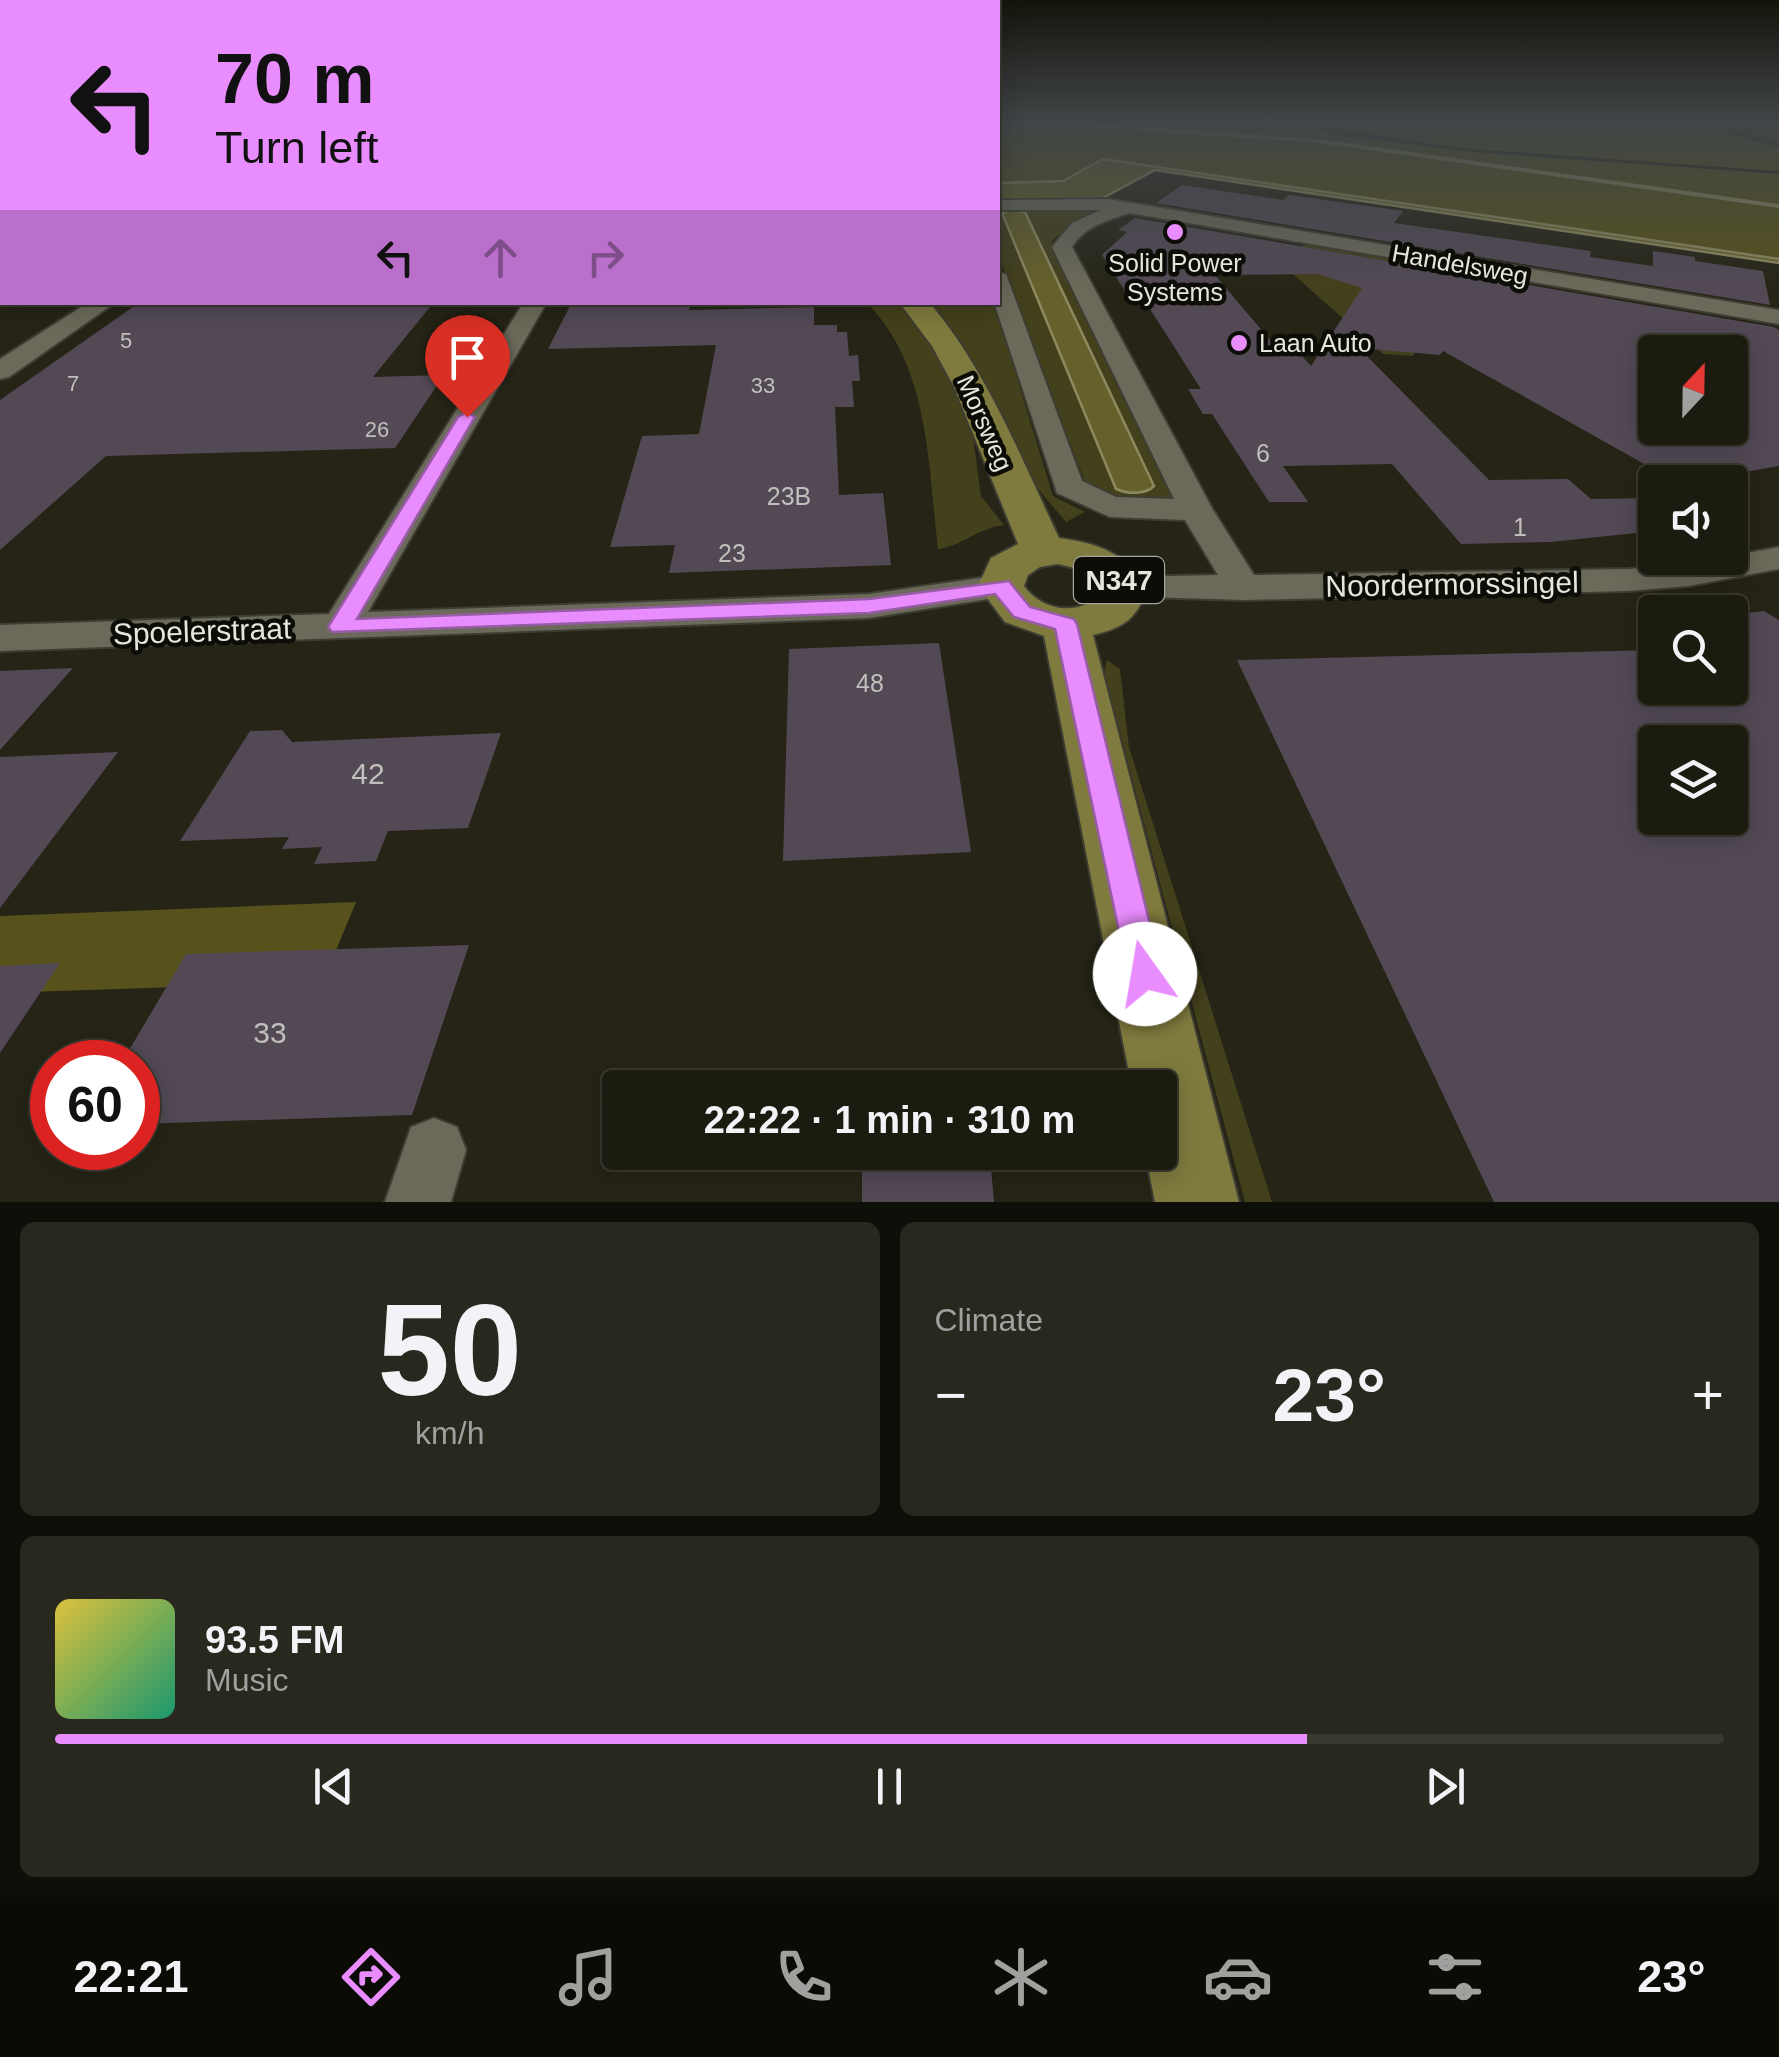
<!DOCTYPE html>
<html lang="en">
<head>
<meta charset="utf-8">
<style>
  body { margin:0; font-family:Helvetica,sans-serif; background:#29281e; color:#f1f3f6; height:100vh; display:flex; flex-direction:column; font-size:38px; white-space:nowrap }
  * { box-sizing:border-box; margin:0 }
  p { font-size:32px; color:#a0a19f }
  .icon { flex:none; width:55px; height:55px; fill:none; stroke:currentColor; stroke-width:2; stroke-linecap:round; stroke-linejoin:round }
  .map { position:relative; height:1202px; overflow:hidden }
  .side { display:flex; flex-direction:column; gap:20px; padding:20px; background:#0f0f09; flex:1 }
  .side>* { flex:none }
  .hud { position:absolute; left:0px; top:0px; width:1000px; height:305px; box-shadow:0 5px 25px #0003,0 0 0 2px #3a3930; background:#e98dfe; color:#111; overflow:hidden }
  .needle { width:65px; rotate:22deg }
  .fabs { position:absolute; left:1638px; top:335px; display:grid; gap:20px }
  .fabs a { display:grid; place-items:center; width:110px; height:110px; border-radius:10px; background:#1c1b10; box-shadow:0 5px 25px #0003,0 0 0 2px #3a3930; font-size:50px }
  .speed { position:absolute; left:30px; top:1040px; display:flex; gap:20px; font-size:50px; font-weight:700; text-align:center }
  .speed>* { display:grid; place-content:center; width:130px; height:130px; border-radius:50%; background:#1c1b10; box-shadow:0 5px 25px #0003,0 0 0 2px #3a3930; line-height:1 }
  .speed .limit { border:15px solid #d22; background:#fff; color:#111 }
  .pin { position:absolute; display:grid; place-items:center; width:85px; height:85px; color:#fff; margin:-102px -42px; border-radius:50% 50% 50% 0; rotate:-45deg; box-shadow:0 0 10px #0007 }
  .pin .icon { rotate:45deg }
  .me { position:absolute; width:110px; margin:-55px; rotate:347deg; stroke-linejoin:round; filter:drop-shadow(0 0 8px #0008) }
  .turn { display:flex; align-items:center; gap:35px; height:210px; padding:0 50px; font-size:45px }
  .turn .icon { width:130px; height:130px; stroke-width:2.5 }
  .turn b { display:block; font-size:70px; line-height:85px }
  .lanes { display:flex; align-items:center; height:95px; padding:0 50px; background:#0003; justify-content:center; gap:50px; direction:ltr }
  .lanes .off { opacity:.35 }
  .big { font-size:75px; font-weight:700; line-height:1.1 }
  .side .tile { flex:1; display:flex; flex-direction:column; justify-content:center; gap:15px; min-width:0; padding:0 35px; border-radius:15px; background:#29281e }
  .side .dial { align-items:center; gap:0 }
  .dial b { font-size:130px; line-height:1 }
  .song { display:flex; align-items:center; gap:30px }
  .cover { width:120px; height:120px; border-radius:15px; background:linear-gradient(135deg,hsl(50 70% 55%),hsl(160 70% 35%)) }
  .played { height:10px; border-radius:5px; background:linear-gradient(90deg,#e98dfe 75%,#3a3930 75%) }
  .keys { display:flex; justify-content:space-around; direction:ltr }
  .heat { display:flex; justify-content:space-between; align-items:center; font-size:55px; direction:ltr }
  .side .tiles { flex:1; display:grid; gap:20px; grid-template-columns:1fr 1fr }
  .tile:last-child { grid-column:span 2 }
  .trip { position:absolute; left:602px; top:1070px; width:575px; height:100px; border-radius:10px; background:#1c1b10; box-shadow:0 5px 25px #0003,0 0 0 2px #3a3930; font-weight:700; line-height:100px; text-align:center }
  .dock { display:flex; height:160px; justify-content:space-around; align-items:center; background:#0b0b06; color:#a0a19f }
  .dock .icon { width:70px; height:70px }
  .dock .current { color:#e98dfe }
  .dock b { font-size:45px; color:#f1f3f6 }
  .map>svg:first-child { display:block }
  .green { fill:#43401c; fill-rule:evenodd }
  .forest { fill:#57521b }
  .water { fill:#66612b; stroke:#8c8960; stroke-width:2.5 }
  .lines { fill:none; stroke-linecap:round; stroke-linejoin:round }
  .stream { stroke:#8c8960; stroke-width:4 }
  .building { fill:#524955; fill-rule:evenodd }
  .minor-casing { stroke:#3e3d33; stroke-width:4 }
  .major-casing { stroke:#3e3d33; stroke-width:4 }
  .minor { fill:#6b6a5a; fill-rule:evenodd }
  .major { fill:#7f7a3d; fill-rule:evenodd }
  .route { fill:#e98dfe; stroke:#975ca5; stroke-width:2.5 }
  .poi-dot { fill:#e98dfe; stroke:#0d0d07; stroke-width:4 }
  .labels { text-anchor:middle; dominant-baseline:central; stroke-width:9; stroke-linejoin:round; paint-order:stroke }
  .far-number-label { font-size:22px; fill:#c1bfbb }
  .far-poi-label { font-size:25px; fill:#e6e6dd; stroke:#0d0d07 }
  .far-street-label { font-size:25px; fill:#e6e6dd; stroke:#0d0d07 }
  .number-label { font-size:25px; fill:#c1bfbb }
  .shield { fill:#0d0d07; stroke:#a5a59d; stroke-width:2.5 }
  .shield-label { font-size:28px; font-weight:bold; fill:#e6e6dd }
  .street-label { font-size:30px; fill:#e6e6dd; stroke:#0d0d07 }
  .near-number-label { font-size:30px; fill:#c1bfbb }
</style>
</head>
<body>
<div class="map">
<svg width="1779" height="1202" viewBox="0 0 1779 1202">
  <rect width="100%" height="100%" fill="#252416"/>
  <path class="green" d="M1696,121H1779V144Z
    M1095,206L1102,208L1053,239L1051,247L1176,494L1173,499L1119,503L1087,487L998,255V208ZM1004,211L1025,213L1120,491L1116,489Z
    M1306,242L1455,267L1413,356L1383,354L1284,266Z
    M867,303H904L935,339L971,422L981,496L1004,525C978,528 960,547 938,549C928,465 930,367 867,303Z
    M927,303H994L1053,496L1085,512L1066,522L1026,475L969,354Z
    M1107,660L1120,669L1129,747L1272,1202H1245L1104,673Z"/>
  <path class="forest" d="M998,121H1274L1344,136L1473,152L1779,174V259L1103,159L1063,181L998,183Z
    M1288,121H1684L1779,147V171L1459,148Z
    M356,902L323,982L0,993V916Z"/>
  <path class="water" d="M1103,159L1779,259V263L1155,170L1103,198L998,199V183L1063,181Z
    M1010,210L1025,212L1154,486C1145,495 1128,494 1116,489L1002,213Z"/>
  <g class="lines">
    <path class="stream" d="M1026,121L1319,141L1779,206"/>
  </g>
  <path class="building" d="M1182,185L1283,200L1289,195L1403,211L1394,223L1591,251L1590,257L1653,266V251L1695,257V261L1763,271L1770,305L1156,203Z
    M1135,218L1774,327L1779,330V466L1688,482L1655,464V470L1443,351L1440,355L1359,348L1489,480L1568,479L1591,499L1655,498V531L1551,542L1461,544L1392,464L1283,466L1308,502H1269L1212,414H1203L1188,389H1201L1143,298H1132L1125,291L1102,255L1127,232L1118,230ZM1318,274L1362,288L1311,366L1287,339L1270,340L1215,275ZM1655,352H1730V428H1655Z
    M140,302H434L373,377L444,375L395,448L106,456L0,550V400Z
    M572,302H684L690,306L689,310L814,307V325H837V332H847L849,356L858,355L860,381H852L854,407H835L839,495L883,493L891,565L669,573L675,545L610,547L642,436L699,434L716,345L548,349Z
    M1764,611L1779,620V1202H1494L1237,660L1655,650V688H1730V615ZM1655,742H1730V818H1655Z
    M939,643L971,852L783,861L789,649Z
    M73,668L0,750V671Z
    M282,730L292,742L501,733L468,828L388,831L376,861L314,864L322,847L282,849L289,837L180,841L250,731Z
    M118,752L0,908V757Z
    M469,945L412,1115L138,1124V1062H122L186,954Z
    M60,963L0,1053V966Z
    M891,1152H902L927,1166L948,1152H964L991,1168L994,1202H862V1171Z"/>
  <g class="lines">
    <g class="minor-casing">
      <path id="minor" d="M0,121H2V127H0Z
        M0,196H2V207H0Z
        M1108,199L1779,310V324L1130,213C1108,220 1085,226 1072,247L1213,510L1254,575L1628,569L1689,564L1779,547V569L1689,586L1628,591L1245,600L1110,596L1105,588L1110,580L1123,577L1218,575L1185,520L1110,517L1057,493L994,302H998V273L1006,274L1082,481L1116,497L1174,499L1052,247L1072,223L1101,210H998V200Z
        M89,302H116L9,377L0,379V359Z
        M524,302H547L368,612L869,594L1001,575L1014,578L1019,586L1014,594L1001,597L869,618L0,651V625L329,614Z
        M434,1118L457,1127L466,1150L451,1202H385L411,1127Z"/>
    </g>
    <g class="major-casing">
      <path id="major" d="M899,302H929C988,372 1020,456 1059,538C1098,543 1126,553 1146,588C1139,618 1123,628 1093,635L1239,1202H1155L1145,1152H1160V1088H1132L1044,636L1005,622L978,586L991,558L1018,544L954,387L932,346ZM1057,564C1074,567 1090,572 1100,588L1096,599C1072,615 1042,610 1024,586L1028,575L1040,567Z"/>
    </g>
    <use href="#minor" class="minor"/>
    <use href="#major" class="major"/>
  </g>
  <linearGradient id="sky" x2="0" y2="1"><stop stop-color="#14140c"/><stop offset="0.42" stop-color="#404547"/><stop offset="1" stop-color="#404547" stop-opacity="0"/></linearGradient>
  <rect width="1779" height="290" fill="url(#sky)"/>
  <path class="route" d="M467,412L475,417L357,619L869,599L1009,581L1030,607L1074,619L1077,624L1162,974L1157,984L1145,989L1133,984L1128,974L1055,629L1014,617L995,594L869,613L332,632L328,627L458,417Z"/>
  <g class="poi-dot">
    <circle cx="1175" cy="232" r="10"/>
    <circle cx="1239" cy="343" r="10"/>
  </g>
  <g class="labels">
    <g class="far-number-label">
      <text x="126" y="340">5</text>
      <text x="73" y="383">7</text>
      <text x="763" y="385">33</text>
      <text x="377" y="429">26</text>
    </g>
    <g class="far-poi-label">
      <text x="1175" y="263">Solid Power<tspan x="1175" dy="29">Systems</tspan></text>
      <text x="1259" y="343" text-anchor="start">Laan Auto</text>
    </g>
    <g class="far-street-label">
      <text transform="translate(1460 264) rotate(10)">Handelsweg</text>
      <text transform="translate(985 423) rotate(66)">Morsweg</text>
    </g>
    <g class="number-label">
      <text x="1263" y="453">6</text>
      <text x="789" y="496">23B</text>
      <text x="1520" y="527">1</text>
      <text x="732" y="553">23</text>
      <text x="870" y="683">48</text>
    </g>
    <rect class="shield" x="1074" y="557" width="90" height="46" rx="8"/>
    <g class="shield-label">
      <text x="1119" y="580">N347</text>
    </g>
    <g class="street-label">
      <text transform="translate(1452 584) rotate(-1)">Noordermorssingel</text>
      <text transform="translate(202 631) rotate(-2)">Spoelerstraat</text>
    </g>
    <g class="near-number-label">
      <text x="368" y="773">42</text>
      <text x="270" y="1032">33</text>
    </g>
  </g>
</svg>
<div class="fabs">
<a><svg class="needle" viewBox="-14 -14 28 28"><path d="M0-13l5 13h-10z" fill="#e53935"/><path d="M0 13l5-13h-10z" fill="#a0a19f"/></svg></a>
<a><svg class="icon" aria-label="sound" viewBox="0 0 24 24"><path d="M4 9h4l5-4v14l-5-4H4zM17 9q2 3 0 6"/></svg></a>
<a><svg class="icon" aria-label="search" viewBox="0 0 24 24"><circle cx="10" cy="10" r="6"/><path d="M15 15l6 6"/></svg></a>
<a><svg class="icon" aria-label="layers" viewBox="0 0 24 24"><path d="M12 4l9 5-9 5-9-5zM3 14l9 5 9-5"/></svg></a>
</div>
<div class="speed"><div class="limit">60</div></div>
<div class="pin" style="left:467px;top:417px;background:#d93025"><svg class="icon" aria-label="arrive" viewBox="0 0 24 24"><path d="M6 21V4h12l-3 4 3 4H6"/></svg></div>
<svg class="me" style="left:1145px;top:974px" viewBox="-20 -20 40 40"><circle r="19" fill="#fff"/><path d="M0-13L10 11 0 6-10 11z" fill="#e98dfe"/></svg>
<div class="trip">22:22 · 1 min · 310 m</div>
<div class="hud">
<div class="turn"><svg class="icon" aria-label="left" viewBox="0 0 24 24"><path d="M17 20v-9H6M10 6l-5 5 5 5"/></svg><div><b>70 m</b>Turn left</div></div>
<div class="lanes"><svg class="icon" aria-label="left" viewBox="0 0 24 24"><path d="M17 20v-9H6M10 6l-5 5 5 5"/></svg><svg class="icon off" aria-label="ahead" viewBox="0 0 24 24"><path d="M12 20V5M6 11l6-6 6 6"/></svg><svg class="icon off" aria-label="right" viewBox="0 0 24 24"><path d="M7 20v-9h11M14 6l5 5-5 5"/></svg></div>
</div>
</div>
<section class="side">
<div class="tiles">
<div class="tile dial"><b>50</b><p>km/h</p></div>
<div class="tile"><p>Climate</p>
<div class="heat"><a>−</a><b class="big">23°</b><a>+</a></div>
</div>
<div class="tile">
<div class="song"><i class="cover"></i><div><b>93.5 FM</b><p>Music</p></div></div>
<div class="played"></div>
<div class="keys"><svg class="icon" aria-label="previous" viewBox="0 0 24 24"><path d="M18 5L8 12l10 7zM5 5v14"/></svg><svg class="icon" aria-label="pause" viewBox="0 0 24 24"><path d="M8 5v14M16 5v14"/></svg><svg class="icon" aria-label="next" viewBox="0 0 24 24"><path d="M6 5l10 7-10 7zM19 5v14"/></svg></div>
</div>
</div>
</section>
<nav class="dock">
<b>22:21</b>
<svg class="icon current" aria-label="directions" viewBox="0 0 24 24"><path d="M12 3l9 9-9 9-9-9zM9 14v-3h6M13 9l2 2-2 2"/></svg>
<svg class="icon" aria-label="music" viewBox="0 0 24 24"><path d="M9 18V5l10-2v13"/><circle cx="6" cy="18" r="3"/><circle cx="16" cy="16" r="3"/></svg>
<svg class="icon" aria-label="phone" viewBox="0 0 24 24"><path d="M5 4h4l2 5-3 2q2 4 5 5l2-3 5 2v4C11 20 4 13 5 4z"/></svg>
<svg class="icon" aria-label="climate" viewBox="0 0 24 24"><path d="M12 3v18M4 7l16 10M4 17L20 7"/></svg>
<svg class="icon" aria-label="car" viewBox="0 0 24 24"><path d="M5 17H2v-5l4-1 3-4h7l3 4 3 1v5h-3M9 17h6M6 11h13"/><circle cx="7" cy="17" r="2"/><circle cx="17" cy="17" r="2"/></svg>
<svg class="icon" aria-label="filters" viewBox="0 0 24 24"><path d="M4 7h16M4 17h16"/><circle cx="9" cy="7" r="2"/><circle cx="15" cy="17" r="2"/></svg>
<b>23°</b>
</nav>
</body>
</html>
